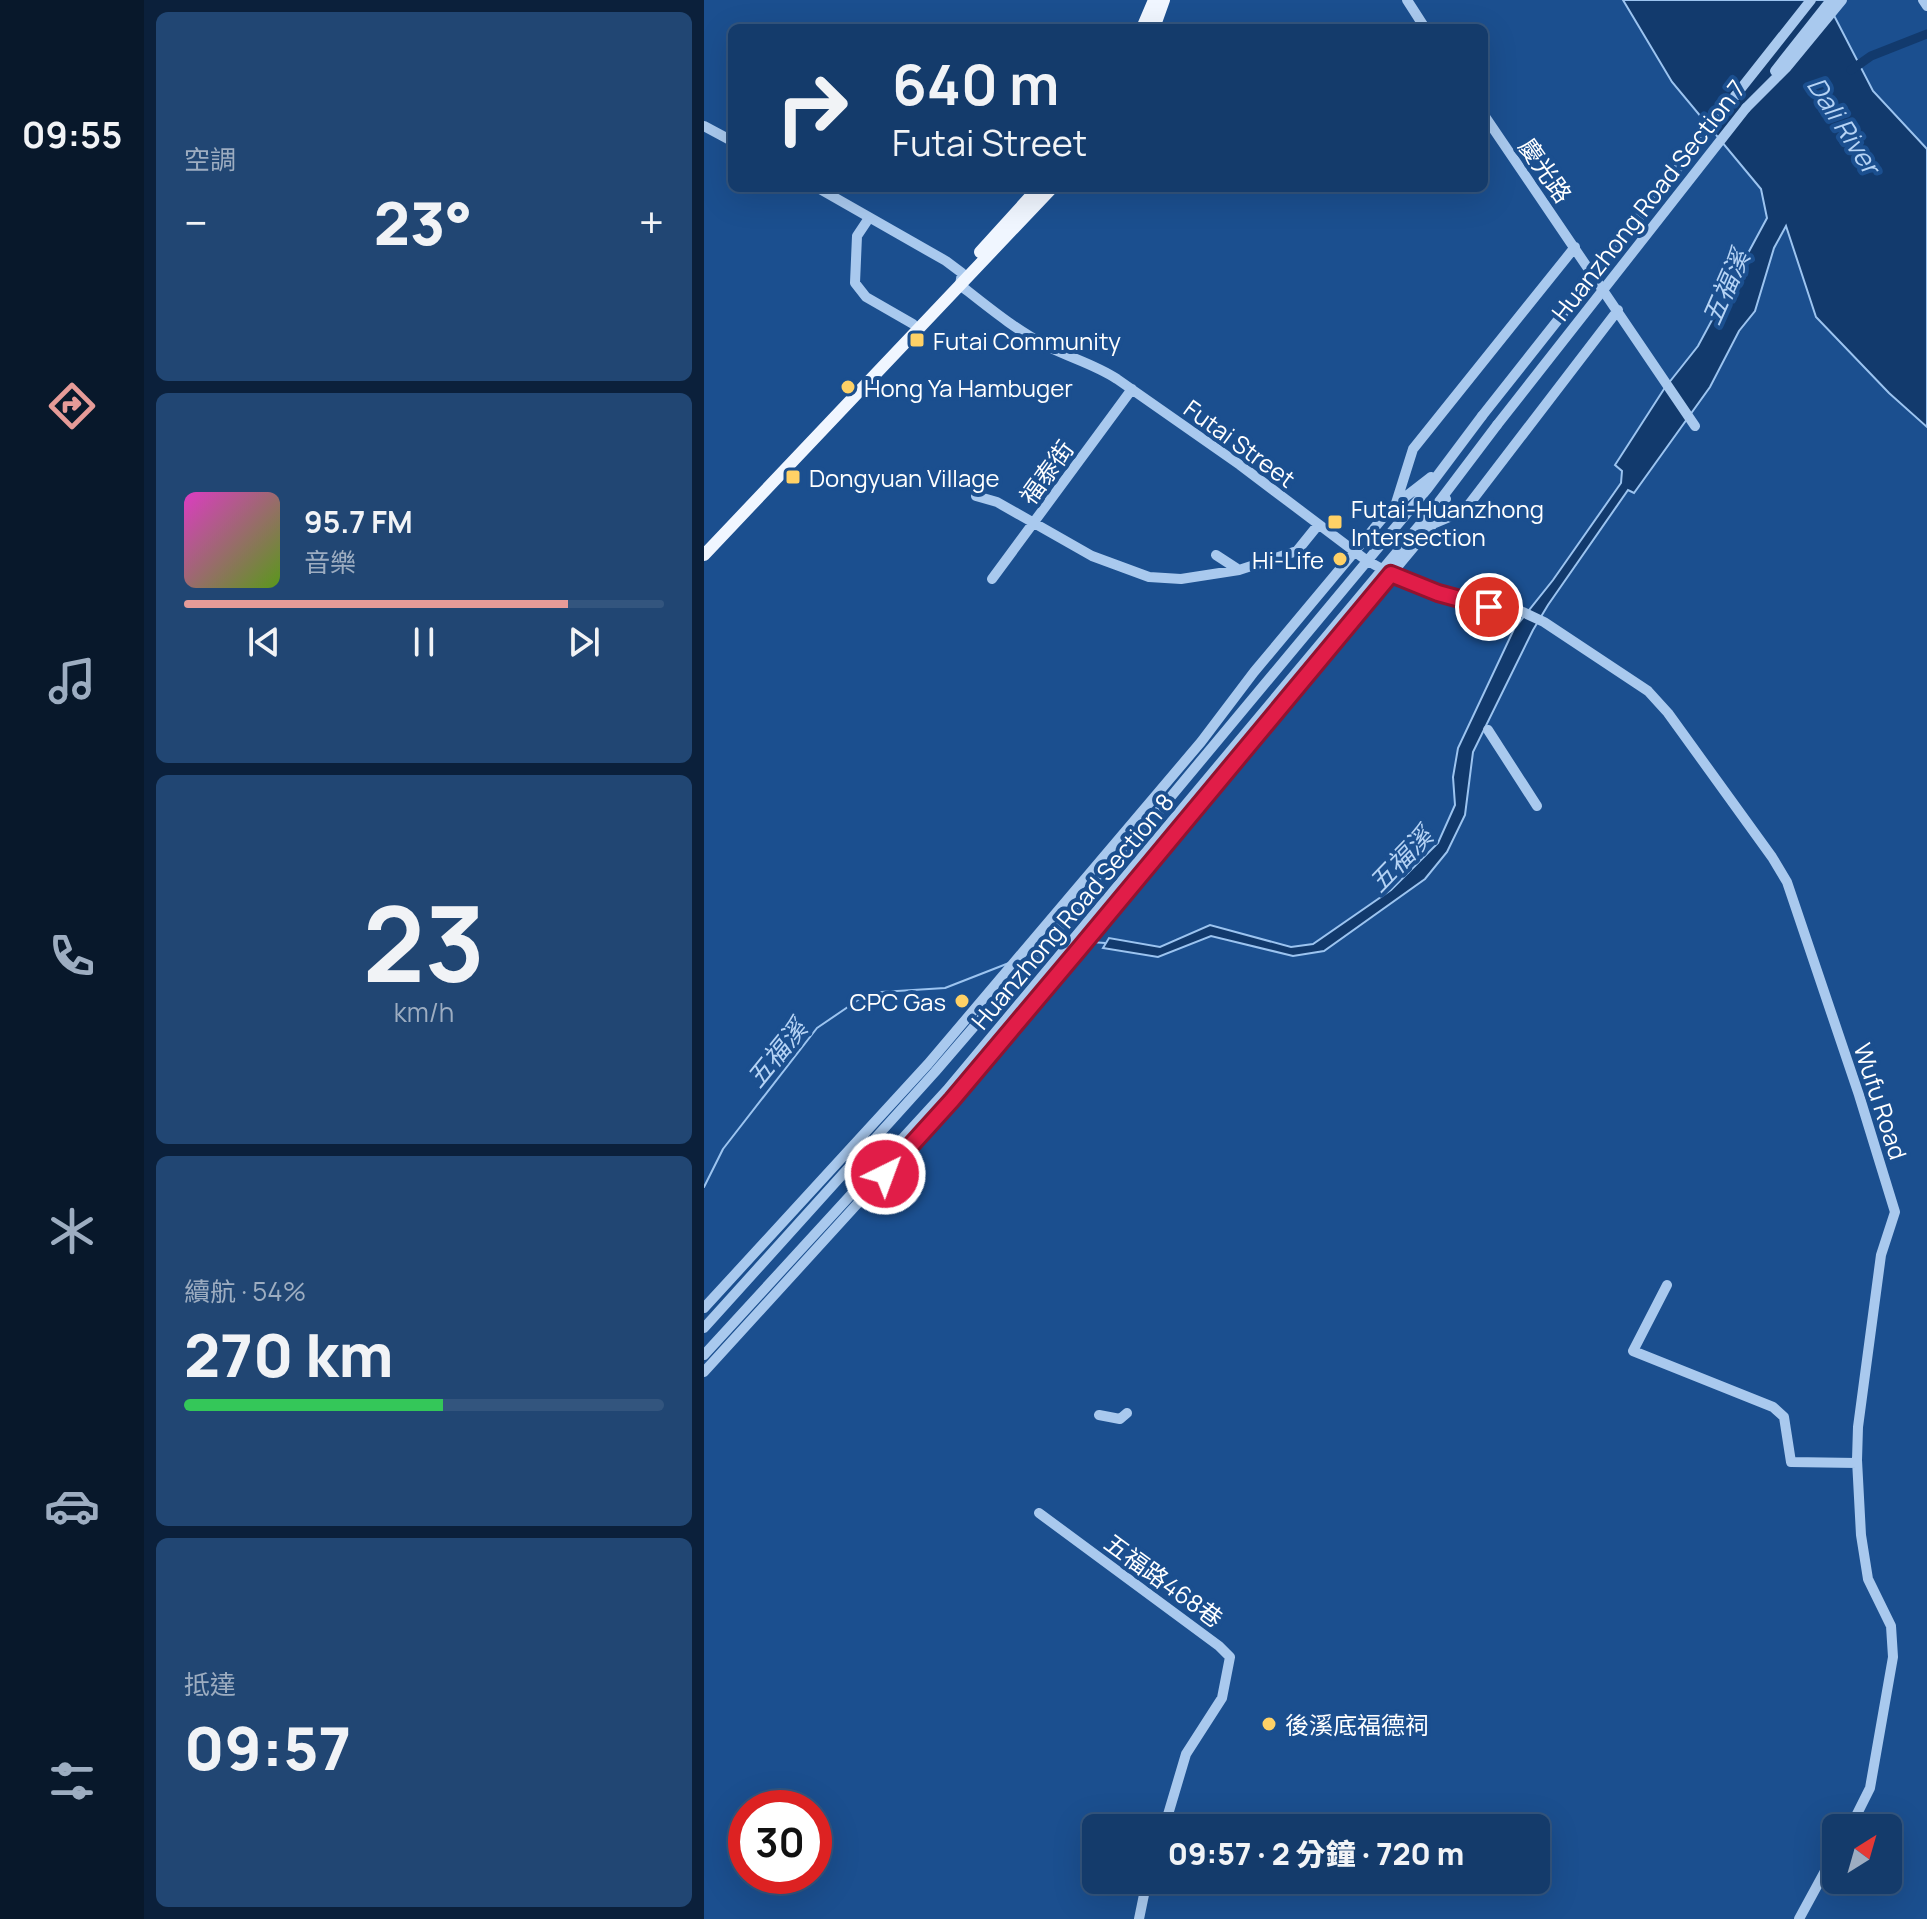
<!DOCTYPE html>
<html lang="zh-TW">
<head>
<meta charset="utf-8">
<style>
  body { margin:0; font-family:Manrope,"Noto Sans TC",sans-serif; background:#214673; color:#f1f3f6; height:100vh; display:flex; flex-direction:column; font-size:30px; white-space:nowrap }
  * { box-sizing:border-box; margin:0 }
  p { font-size:26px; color:#9dadc1 }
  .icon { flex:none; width:44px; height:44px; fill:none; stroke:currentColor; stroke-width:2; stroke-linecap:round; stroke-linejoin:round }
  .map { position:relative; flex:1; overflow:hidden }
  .side { display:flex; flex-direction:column; gap:12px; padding:12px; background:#0b203b; width:560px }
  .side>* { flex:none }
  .top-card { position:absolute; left:24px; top:24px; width:760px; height:168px; border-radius:12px; box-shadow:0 8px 32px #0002,0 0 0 2px #33557e; background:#143b6b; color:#f1f3f6; overflow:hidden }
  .needle { width:52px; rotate:37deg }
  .controls { position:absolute; left:1118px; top:1814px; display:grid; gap:16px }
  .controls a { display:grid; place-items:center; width:80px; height:80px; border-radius:12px; background:#143b6b; box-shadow:0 8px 32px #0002,0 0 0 2px #33557e; font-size:40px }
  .speed { position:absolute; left:24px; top:1790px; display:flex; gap:16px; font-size:40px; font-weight:700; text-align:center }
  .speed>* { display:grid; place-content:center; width:104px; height:104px; border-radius:50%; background:#143b6b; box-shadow:0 8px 32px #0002,0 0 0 2px #33557e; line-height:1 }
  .speed .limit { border:12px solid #d22; background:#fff; color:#111 }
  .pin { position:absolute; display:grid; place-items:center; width:68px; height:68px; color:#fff; margin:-34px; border:4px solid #fff; border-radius:50%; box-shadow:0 2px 8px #0007 }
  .me { position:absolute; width:88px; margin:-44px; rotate:42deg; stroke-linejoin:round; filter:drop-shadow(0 0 6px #0008) }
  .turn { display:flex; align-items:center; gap:28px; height:168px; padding:0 32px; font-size:36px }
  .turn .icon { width:104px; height:104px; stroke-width:2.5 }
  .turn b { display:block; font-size:56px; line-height:68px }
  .big { font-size:60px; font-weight:800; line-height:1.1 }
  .side .widget { flex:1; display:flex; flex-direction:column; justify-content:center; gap:12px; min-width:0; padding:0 28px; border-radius:12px; background:#214673 }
  .side .dial { align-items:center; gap:0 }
  .dial b { font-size:104px; line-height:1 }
  .song { display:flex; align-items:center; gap:24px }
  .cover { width:96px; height:96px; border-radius:12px; background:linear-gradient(135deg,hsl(310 70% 55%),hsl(90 70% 35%)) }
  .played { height:8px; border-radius:4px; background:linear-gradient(90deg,#e69b98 80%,#33557e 80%) }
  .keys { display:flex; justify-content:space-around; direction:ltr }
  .heat { display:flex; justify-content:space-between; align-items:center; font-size:44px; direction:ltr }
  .charge { height:12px; border-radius:6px; background:linear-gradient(90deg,#34c759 54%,#33557e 0) }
  .trip { position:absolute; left:378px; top:1814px; width:468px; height:80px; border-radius:12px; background:#143b6b; box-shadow:0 8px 32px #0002,0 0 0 2px #33557e; font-weight:800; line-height:80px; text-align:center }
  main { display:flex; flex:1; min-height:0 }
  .menu { display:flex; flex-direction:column; width:144px; justify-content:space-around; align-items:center; background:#08182b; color:#9dadc1 }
  .menu .icon { width:56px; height:56px }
  .menu .active { color:#e69b98 }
  .menu b { font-size:36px; color:#f1f3f6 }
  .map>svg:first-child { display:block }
  .water { fill:#123a6d; stroke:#9cc4f0; stroke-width:2 }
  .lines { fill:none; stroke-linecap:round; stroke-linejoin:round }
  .stream { stroke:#9cc4f0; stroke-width:2 }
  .canal { stroke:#123a6d; stroke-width:9 }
  .minor { stroke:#a9c9ee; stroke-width:10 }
  .major { stroke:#f0f6ff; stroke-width:12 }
  .minor-bridge { stroke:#a9c9ee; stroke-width:10 }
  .route-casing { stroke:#92132f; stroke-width:20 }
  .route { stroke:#e11d48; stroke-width:14 }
  .poi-dot { fill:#ffd166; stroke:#1b4f8f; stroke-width:3 }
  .labels { text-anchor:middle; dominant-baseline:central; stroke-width:8; stroke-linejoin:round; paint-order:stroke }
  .street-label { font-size:24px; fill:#fff; stroke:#1b4f8f }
  .poi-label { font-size:24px; fill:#fff; stroke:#1b4f8f; text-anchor:start }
  .water-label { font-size:26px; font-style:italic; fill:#b5d3f5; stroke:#1b4f8f }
</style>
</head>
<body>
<main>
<nav class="menu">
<b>09:55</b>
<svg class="icon active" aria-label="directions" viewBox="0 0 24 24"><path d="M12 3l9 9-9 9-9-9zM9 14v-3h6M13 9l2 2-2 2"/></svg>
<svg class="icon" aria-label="music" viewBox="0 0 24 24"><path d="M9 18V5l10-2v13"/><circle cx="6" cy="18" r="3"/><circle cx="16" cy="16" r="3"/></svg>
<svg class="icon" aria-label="phone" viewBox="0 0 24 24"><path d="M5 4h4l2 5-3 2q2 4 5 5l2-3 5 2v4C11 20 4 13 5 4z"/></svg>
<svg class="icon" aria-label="climate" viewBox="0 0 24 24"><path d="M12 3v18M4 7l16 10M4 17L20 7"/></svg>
<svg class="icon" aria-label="car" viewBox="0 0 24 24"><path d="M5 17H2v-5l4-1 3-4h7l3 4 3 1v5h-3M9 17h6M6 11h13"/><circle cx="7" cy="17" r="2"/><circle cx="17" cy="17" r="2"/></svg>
<svg class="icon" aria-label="filters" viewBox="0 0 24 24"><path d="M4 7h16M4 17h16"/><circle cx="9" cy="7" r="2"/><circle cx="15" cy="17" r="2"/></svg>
</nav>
<section class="side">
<div class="widget"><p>空調</p>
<div class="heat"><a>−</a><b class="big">23°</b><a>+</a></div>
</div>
<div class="widget">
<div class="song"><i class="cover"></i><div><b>95.7 FM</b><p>音樂</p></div></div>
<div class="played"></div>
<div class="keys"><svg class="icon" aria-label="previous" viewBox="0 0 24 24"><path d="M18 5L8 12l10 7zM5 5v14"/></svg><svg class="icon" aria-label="pause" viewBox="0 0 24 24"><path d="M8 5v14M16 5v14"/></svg><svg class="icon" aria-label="next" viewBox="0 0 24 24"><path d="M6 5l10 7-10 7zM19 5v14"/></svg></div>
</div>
<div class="widget dial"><b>23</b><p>km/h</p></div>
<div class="widget"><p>續航 · 54%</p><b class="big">270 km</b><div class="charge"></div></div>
<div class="widget"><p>抵達</p><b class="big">09:57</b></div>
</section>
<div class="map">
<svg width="1223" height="1919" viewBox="0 0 1223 1919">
  <rect width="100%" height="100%" fill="#1b4f8f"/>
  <path class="water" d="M919,0H1122L1169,91L1223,149V427L1185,393L1112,317L1082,226L1070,248L1051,311L1035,331L1006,387L930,493L924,490L844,605L829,630L769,752L761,815L743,852L721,879L620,951L589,956L507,936L454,957L399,948L405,938L456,947L506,925L587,947L609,944L687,890L734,843L751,805L749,777L754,748L810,629L849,580L917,483L918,471L911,465L960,389L994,346L1063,218L1057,189L968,82Z"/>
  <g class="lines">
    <path class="stream" d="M387,942L401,943
      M341,952L358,946
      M0,1187L19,1149L113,1028L160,996L177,992L241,988L305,963"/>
    <path class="canal" d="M1147,70L1167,56L1223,34"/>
    <path class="minor" d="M703,0L721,28
      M1219,0L1223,6
      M1071,71L1127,0
      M1031,96L1107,0
      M1042,108L1082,68L1138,0
      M780,115L991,426
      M0,126L28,141
      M114,188L242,261L258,273L256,285C284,307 313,331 345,347C367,358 392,365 413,379L536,465L662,560L687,574L734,593L785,607H808L840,622L944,691L964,713L1068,857L1083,882L1155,1095L1191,1212L1177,1255L1154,1427L1153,1460L1157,1535L1164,1579L1187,1626L1189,1657L1166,1788L1146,1828
      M165,218L153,236L151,283L162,297L209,324
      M272,496L293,502L388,556L445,577L477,579L535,570L593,551L614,525
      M692,503L709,449L871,247
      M729,524L760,511L914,310
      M512,555L535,570
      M288,579L428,389
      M784,730L833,806
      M963,1285L929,1351L1069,1407L1080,1417L1087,1462L1153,1463
      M0,1308L224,1064L497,742L550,672L687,508L727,477
      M0,1328L231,1072L435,835L724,488L778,416
      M0,1355L243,1090L734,503L793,425
      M0,1372L248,1100L729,524L742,499
      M395,1415L416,1419L423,1413
      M335,1513L515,1646L526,1657L518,1698L482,1754L460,1828
      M435,1919L443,1880
      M1095,1919L1132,1851"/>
    <path class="major" d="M438,28L450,0
      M450,28L460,0
      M276,252L334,188
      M0,555L348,188"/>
    <path class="minor-bridge" d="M778,416L1031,96
      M793,425L1042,108"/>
  </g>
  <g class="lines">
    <g class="route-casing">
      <path id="route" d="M181,1174L248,1100L376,948L687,574L734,593L785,607"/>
    </g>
    <use href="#route" class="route"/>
  </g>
  <g class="poi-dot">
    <rect x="205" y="332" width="16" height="16" rx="4"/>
    <circle cx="144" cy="387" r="8"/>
    <rect x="81" y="469" width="16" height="16" rx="4"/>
    <rect x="623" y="514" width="16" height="16" rx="4"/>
    <circle cx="636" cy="559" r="8"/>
    <circle cx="258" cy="1001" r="8"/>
    <circle cx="565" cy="1724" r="8"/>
  </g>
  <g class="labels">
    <g class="street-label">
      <text transform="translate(842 170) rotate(55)">慶光路</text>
      <text transform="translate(944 200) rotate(-52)">Huanzhong Road Section 7</text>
      <text transform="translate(536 443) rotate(36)">Futai Street</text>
      <text transform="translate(342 472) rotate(-54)">福泰街</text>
      <text transform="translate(368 911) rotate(-50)">Huanzhong Road Section 8</text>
      <text transform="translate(1177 1101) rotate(72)">Wufu Road</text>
      <text transform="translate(460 1580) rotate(36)">五福路468巷</text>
    </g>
    <g class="poi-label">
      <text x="229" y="340">Futai Community</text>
      <text x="160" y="387">Hong Ya Hambuger</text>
      <text x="105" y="477">Dongyuan Village</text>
      <text x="647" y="508">Futai-Huanzhong<tspan x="647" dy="28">Intersection</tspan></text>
      <text x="620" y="559" text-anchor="end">Hi-Life</text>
      <text x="242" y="1001" text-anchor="end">CPC Gas</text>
      <text x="581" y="1724">後溪底福德祠</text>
    </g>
    <g class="water-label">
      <text transform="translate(1140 125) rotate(57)">Dali River</text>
      <text transform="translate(1021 287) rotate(-66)">五福溪</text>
      <text transform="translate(696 859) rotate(-46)">五福溪</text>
      <text transform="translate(72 1053) rotate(-51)">五福溪</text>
    </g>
  </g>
</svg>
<div class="controls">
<a><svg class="needle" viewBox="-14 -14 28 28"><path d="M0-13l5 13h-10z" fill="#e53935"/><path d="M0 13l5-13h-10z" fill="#9dadc1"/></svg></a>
</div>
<div class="speed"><div class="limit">30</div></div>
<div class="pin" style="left:785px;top:607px;background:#d93025"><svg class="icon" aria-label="arrive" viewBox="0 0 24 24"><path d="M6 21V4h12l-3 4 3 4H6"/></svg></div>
<svg class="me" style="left:181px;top:1174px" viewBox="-20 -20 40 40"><circle r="17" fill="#e11d48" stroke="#fff" stroke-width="3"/><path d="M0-11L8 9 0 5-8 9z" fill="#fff"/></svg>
<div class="trip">09:57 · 2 分鐘 · 720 m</div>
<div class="top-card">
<div class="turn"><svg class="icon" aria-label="right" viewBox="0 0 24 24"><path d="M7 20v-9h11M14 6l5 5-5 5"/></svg><div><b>640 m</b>Futai Street</div></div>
</div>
</div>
</main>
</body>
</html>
